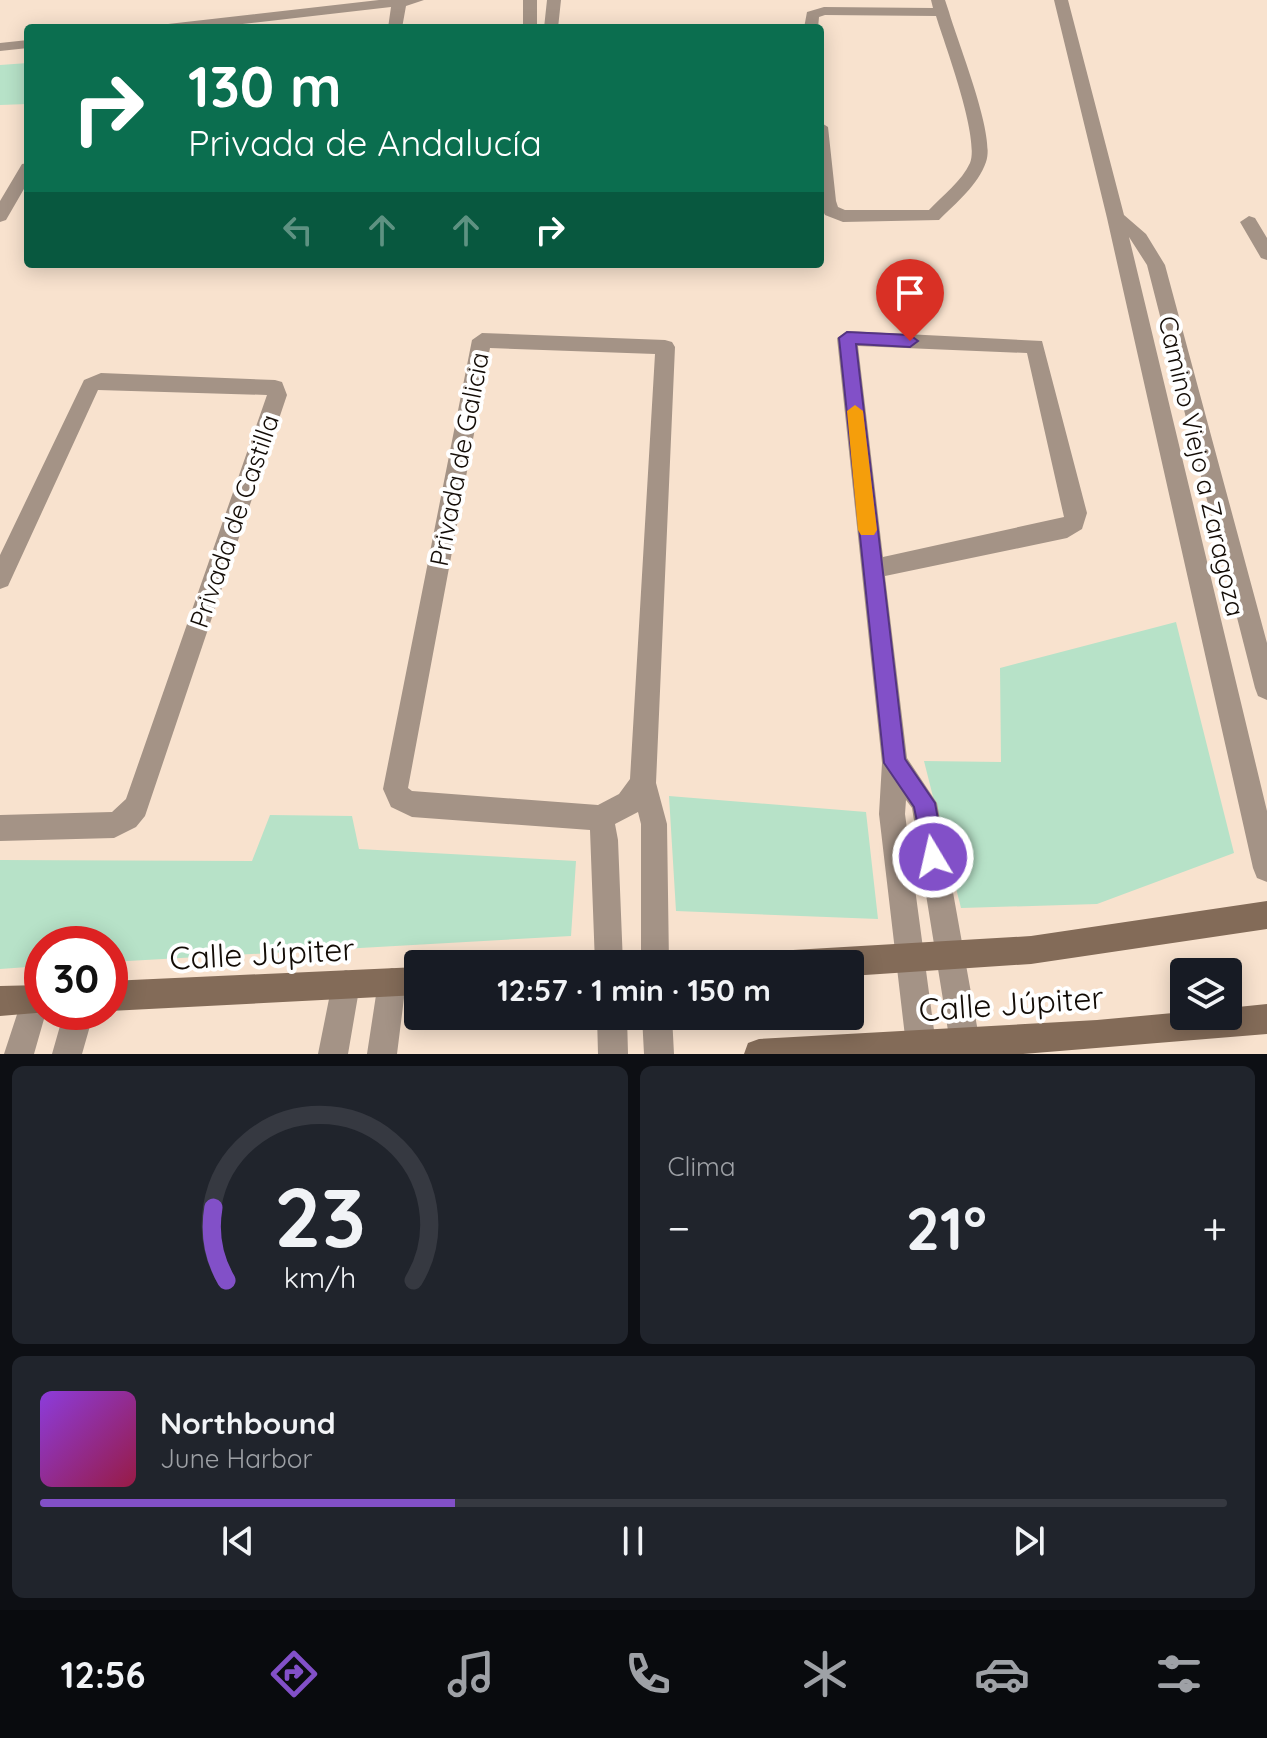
<!DOCTYPE html>
<html lang="es">
<head>
<meta charset="utf-8">
<style>
  body { margin:0; font-family:Quicksand,sans-serif; background:#20242c; color:#f1f3f6; height:100vh; display:flex; flex-direction:column; font-size:30px; white-space:nowrap }
  * { box-sizing:border-box; margin:0 }
  p { font-size:26px; color:#9ea1a6 }
  .icon { flex:none; width:44px; height:44px; fill:none; stroke:currentColor; stroke-width:2; stroke-linecap:round; stroke-linejoin:round }
  .map { position:relative; height:1054px; overflow:hidden }
  .side { display:flex; flex-direction:column; gap:12px; padding:12px; background:#0d0f14; flex:1 }
  .side>* { flex:none }
  .banner { position:absolute; left:24px; top:24px; width:800px; height:244px; border-radius:8px; box-shadow:0 4px 20px #0003; background:#0b6e4f; color:#fff; overflow:hidden }
  .buttons { position:absolute; left:1170px; top:958px; display:grid; gap:16px }
  .buttons a { display:grid; place-items:center; width:72px; height:72px; border-radius:8px; background:#171b24; box-shadow:0 4px 20px #0003; font-size:40px }
  .speed { position:absolute; left:24px; top:926px; display:flex; gap:16px; font-size:40px; font-weight:700; text-align:center }
  .speed>* { display:grid; place-content:center; width:104px; height:104px; border-radius:50%; background:#171b24; box-shadow:0 4px 20px #0003; line-height:1 }
  .speed .limit { border:12px solid #d22; background:#fff; color:#111 }
  .pin { position:absolute; display:grid; place-items:center; width:68px; height:68px; color:#fff; margin:-82px -34px; border-radius:50% 50% 50% 0; rotate:-45deg; box-shadow:0 0 8px #0007 }
  .pin .icon { rotate:45deg }
  .me { position:absolute; width:88px; margin:-44px; rotate:351deg; stroke-linejoin:round; filter:drop-shadow(0 0 6px #0008) }
  .turn { display:flex; align-items:center; gap:28px; height:168px; padding:0 32px; font-size:36px }
  .turn .icon { width:104px; height:104px; stroke-width:2.5 }
  .turn b { display:block; font-size:56px; line-height:68px }
  .lanes { display:flex; align-items:center; height:76px; padding:0 32px; background:#0003; justify-content:center; gap:40px; direction:ltr }
  .lanes .off { opacity:.35 }
  .big { font-size:60px; font-weight:700; line-height:1.1 }
  .side .widget { flex:1; display:flex; flex-direction:column; justify-content:center; gap:12px; min-width:0; padding:0 28px; border-radius:12px; background:#20242c }
  .side .dial { align-items:center; gap:0 }
  .dial svg { height:208px; overflow:visible; fill:none; stroke:#363941; stroke-width:7; stroke-linecap:round; text-anchor:middle }
  .dial text { fill:#f1f3f6; stroke:none }
  .song { display:flex; align-items:center; gap:24px }
  .cover { width:96px; height:96px; border-radius:12px; background:linear-gradient(135deg,hsl(270 70% 55%),hsl(340 70% 35%)) }
  .played { height:8px; border-radius:4px; background:linear-gradient(90deg,#8250c8 35%,#363941 35%) }
  .keys { display:flex; justify-content:space-around; direction:ltr }
  .heat { display:flex; justify-content:space-between; align-items:center; font-size:44px; direction:ltr }
  .side .tiles { flex:1; display:grid; gap:12px; grid-template-columns:1fr 1fr }
  .widget:last-child { grid-column:span 2 }
  .trip { position:absolute; left:404px; top:950px; width:460px; height:80px; border-radius:8px; background:#171b24; box-shadow:0 4px 20px #0003; font-weight:700; line-height:80px; text-align:center }
  .menu { display:flex; height:128px; justify-content:space-around; align-items:center; background:#090b0e; color:#9ea1a6 }
  .menu .icon { width:56px; height:56px }
  .menu .selected { color:#8250c8 }
  .menu b { font-size:36px; color:#f1f3f6 }
  .map>svg:first-child { display:block }
  .green { fill:#b7e2c8 }
  .lines { fill:none; stroke-linecap:round; stroke-linejoin:round }
  .minor { fill:#a49386; fill-rule:evenodd }
  .secondary { fill:#836b58; fill-rule:evenodd }
  .route { fill:#8250c8; stroke:#543482; stroke-width:2 }
  .slow { fill:#f59e0b }
  .labels { text-anchor:middle; dominant-baseline:central; stroke-width:8; stroke-linejoin:round; paint-order:stroke }
  .street-label { font-size:26px; fill:#130c06; stroke:#fff }
  .near-street-label { font-size:32px; fill:#130c06; stroke:#fff }
</style>
</head>
<body>
<div class="map">
<svg width="1267" height="1054" viewBox="0 0 1267 1054">
  <rect width="100%" height="100%" fill="#f8e2ce"/>
  <path class="green" d="M28,63V104L0,105V65Z
    M1176,622L1234,853L1097,904L961,908L924,761L1001,762L1000,668Z
    M669,796L866,812L878,919L676,911Z
    M270,815L352,816L359,849L576,861L571,936L110,962V944H42V966L0,969V860L252,861Z"/>
  <g class="lines">
    <path class="minor" d="M379,0H424L406,6L402,28H388L391,7L207,28H161L168,24Z
      M523,0H537V28H523Z
      M547,0H561L558,28H544Z
      M931,0H945L949,12C958,43 996,136 986,162C978,185 956,203 939,220L843,222L825,215L820,205V122L828,127L836,201L838,207L845,210H929C942,196 962,181 970,163C980,138 945,45 936,16L825,15L819,17L818,28H804L807,12L824,7L933,8Z
      M1054,0H1068L1124,215L1146,234L1165,265L1267,643V700L1258,696L1255,688L1147,265L1129,237L1267,811V882L1257,878L1253,868L1107,218Z
      M28,40V48L0,51V43Z
      M28,163V182L6,220L0,222V201L22,164Z
      M1249,216L1255,218L1267,238V260L1261,258L1240,222Z
      M847,331L1042,341L1087,513L1082,529L1067,538L885,576L907,758L937,803L980,1043L974,1054H954L950,1043L912,808L906,800L905,814L936,1045L932,1054H910L906,1045L879,814L882,763L837,338ZM858,346L1027,353L1064,517L883,557Z
      M482,333L665,340L672,342L675,347L656,783L667,824L669,964H641V824L638,812L615,824L618,840L623,964H595L590,830L412,817L391,807L383,789L472,340ZM490,348L655,354L630,779L619,794L598,805L412,791L408,788Z
      M101,373L275,380L282,382L287,395L145,816L136,827L114,838L0,841V815L112,812L126,799L267,395L98,390L8,586L0,589V555L84,380Z
      M392,968L402,972L406,982L397,1054H367L378,982L382,972Z
      M346,970L356,974L360,984L348,1054H318L332,984L336,974Z
      M35,985L42,988V1012H46L34,1054H4L25,990Z
      M64,1012H94L82,1054H52Z
      M597,1016H627L628,1054H598Z
      M642,1016H672L674,1054H644Z"/>
    <path class="secondary" d="M1267,901V929L1031,964L850,976V964H779L783,954L793,950L1031,936Z
      M418,967V995L110,1011V981Z
      M42,985V1012H48L0,1016V986Z
      M1267,1004V1034L1023,1054H744L748,1043L759,1039L1097,1020L1184,1012V1016H1228V1008Z"/>
  </g>
  <path class="route" d="M847,332L910,335L918,341L910,347L856,344L905,759L935,803L945,857L941,865L933,868L926,865L914,807L884,763L839,338Z"/>
  <path class="slow" d="M855,405L863,411L877,530L874,535H861L858,530L847,411Z"/>
  <g class="labels">
    <g class="street-label">
      <text transform="translate(459 459) rotate(-79)">Privada de Galicia</text>
      <text transform="translate(1202 466) rotate(77)">Camino Viejo a Zaragoza</text>
      <text transform="translate(234 521) rotate(-71)">Privada de Castilla</text>
    </g>
    <g class="near-street-label">
      <text transform="translate(262 953) rotate(-3)">Calle Júpiter</text>
      <text transform="translate(1011 1003) rotate(-4)">Calle Júpiter</text>
    </g>
  </g>
</svg>
<div class="buttons">
<a><svg class="icon" aria-label="layers" viewBox="0 0 24 24"><path d="M12 4l9 5-9 5-9-5zM3 14l9 5 9-5"/></svg></a>
</div>
<div class="speed"><div class="limit">30</div></div>
<div class="pin" style="left:910px;top:341px;background:#d93025"><svg class="icon" aria-label="arrive" viewBox="0 0 24 24"><path d="M6 21V4h12l-3 4 3 4H6"/></svg></div>
<svg class="me" style="left:933px;top:857px" viewBox="-20 -20 40 40"><circle r="17" fill="#8250c8" stroke="#fff" stroke-width="3"/><path d="M0-11L8 9 0 5-8 9z" fill="#fff"/></svg>
<div class="trip">12:57 · 1 min · 150 m</div>
<div class="banner">
<div class="turn"><svg class="icon" aria-label="right" viewBox="0 0 24 24"><path d="M7 20v-9h11M14 6l5 5-5 5"/></svg><div><b>130 m</b>Privada de Andalucía</div></div>
<div class="lanes"><svg class="icon off" aria-label="left" viewBox="0 0 24 24"><path d="M17 20v-9H6M10 6l-5 5 5 5"/></svg><svg class="icon off" aria-label="ahead" viewBox="0 0 24 24"><path d="M12 20V5M6 11l6-6 6 6"/></svg><svg class="icon off" aria-label="ahead" viewBox="0 0 24 24"><path d="M12 20V5M6 11l6-6 6 6"/></svg><svg class="icon" aria-label="right" viewBox="0 0 24 24"><path d="M7 20v-9h11M14 6l5 5-5 5"/></svg></div>
</div>
</div>
<section class="side">
<div class="tiles">
<div class="widget dial"><svg viewBox="0 0 100 80">
<path d="M14 69A42 42 0 1 1 86 69"/>
<path d="M14 69A42 42 0 0 1 9 41" stroke="#8250c8"/>
<text x="50" y="56" font-size="32" font-weight="700">23</text>
<text x="50" y="72" font-size="11">km/h</text>
</svg></div>
<div class="widget"><p>Clima</p>
<div class="heat"><a>−</a><b class="big">21°</b><a>+</a></div>
</div>
<div class="widget">
<div class="song"><i class="cover"></i><div><b>Northbound</b><p>June Harbor</p></div></div>
<div class="played"></div>
<div class="keys"><svg class="icon" aria-label="previous" viewBox="0 0 24 24"><path d="M18 5L8 12l10 7zM5 5v14"/></svg><svg class="icon" aria-label="pause" viewBox="0 0 24 24"><path d="M8 5v14M16 5v14"/></svg><svg class="icon" aria-label="next" viewBox="0 0 24 24"><path d="M6 5l10 7-10 7zM19 5v14"/></svg></div>
</div>
</div>
</section>
<nav class="menu">
<b>12:56</b>
<svg class="icon selected" aria-label="directions" viewBox="0 0 24 24"><path d="M12 3l9 9-9 9-9-9zM9 14v-3h6M13 9l2 2-2 2"/></svg>
<svg class="icon" aria-label="music" viewBox="0 0 24 24"><path d="M9 18V5l10-2v13"/><circle cx="6" cy="18" r="3"/><circle cx="16" cy="16" r="3"/></svg>
<svg class="icon" aria-label="phone" viewBox="0 0 24 24"><path d="M5 4h4l2 5-3 2q2 4 5 5l2-3 5 2v4C11 20 4 13 5 4z"/></svg>
<svg class="icon" aria-label="climate" viewBox="0 0 24 24"><path d="M12 3v18M4 7l16 10M4 17L20 7"/></svg>
<svg class="icon" aria-label="car" viewBox="0 0 24 24"><path d="M5 17H2v-5l4-1 3-4h7l3 4 3 1v5h-3M9 17h6M6 11h13"/><circle cx="7" cy="17" r="2"/><circle cx="17" cy="17" r="2"/></svg>
<svg class="icon" aria-label="filters" viewBox="0 0 24 24"><path d="M4 7h16M4 17h16"/><circle cx="9" cy="7" r="2"/><circle cx="15" cy="17" r="2"/></svg>
</nav>
</body>
</html>
